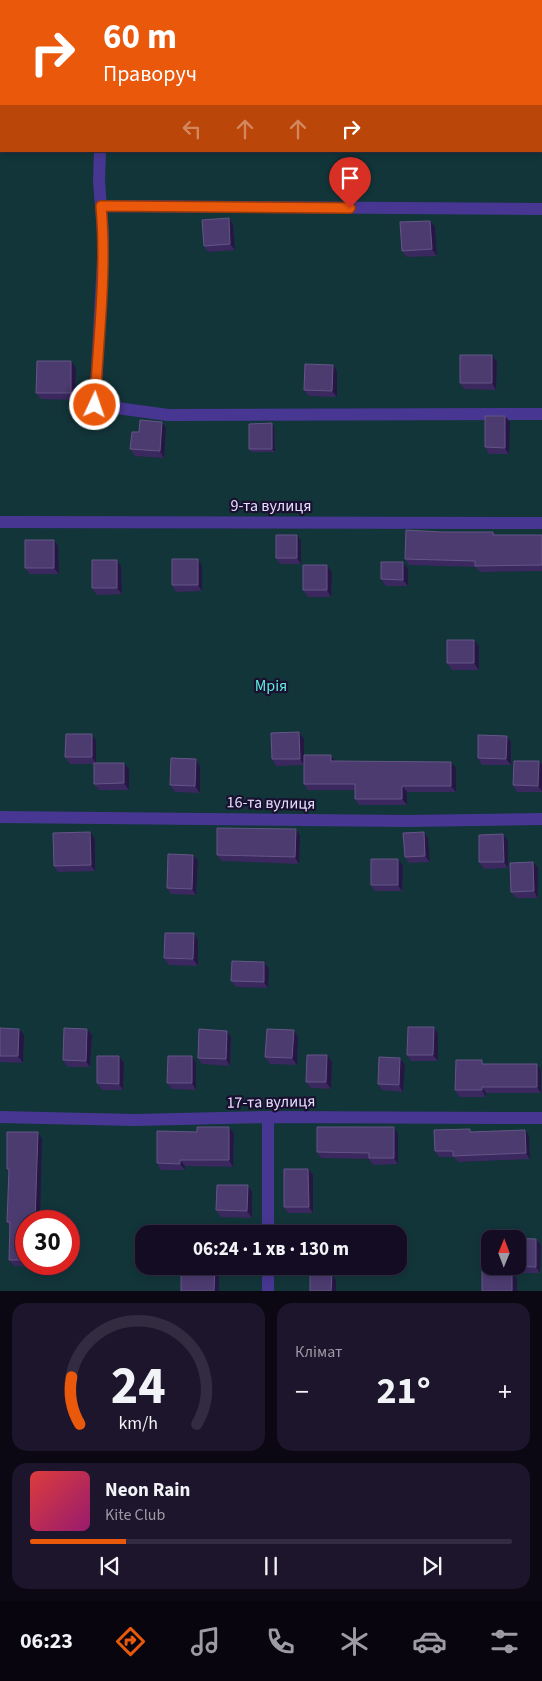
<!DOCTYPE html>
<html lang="uk">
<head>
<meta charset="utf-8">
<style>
  body { margin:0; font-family:"Source Sans 3",sans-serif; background:#1d152b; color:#f1f3f6; height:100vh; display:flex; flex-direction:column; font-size:19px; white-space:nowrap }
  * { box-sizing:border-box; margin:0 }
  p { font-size:16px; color:#9d9ba6 }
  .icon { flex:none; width:28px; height:28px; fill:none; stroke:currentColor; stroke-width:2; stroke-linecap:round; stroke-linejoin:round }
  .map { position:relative; height:1291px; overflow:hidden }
  .side { display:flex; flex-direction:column; gap:12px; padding:12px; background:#0b0713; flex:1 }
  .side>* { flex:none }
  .banner { position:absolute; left:0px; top:0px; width:542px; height:152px; box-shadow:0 2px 8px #0003,0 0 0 1px #332c41; background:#ea580c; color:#fff; overflow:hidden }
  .needle { width:32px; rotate:1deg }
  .controls { position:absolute; left:481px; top:1230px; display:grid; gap:10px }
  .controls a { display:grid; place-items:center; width:45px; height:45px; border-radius:10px; background:#140c23; box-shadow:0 2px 8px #0003,0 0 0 1px #332c41; font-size:25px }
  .speed { position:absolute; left:15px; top:1210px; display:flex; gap:10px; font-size:25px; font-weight:700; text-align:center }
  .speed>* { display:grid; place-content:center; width:65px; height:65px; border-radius:50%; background:#140c23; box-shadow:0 2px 8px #0003,0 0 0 1px #332c41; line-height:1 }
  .speed .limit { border:8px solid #d22; background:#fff; color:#111 }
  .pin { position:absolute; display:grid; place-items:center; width:42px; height:42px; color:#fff; margin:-51px -21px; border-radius:50% 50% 50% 0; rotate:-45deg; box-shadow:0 0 5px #0007 }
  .pin .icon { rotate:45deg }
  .me { position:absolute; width:55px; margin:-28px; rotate:3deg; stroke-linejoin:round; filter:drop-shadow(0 0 4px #0008) }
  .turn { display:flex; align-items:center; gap:18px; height:105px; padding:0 20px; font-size:22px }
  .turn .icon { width:65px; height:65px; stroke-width:2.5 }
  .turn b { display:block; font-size:35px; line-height:42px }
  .lanes { display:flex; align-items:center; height:48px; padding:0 20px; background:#0003; justify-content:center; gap:25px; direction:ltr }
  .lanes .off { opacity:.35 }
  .big { font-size:38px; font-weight:700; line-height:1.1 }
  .side .card { flex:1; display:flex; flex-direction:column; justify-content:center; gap:8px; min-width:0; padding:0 18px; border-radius:15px; background:#1d152b }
  .side .dial { align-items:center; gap:0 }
  .dial svg { height:130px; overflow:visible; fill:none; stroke:#332c41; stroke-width:7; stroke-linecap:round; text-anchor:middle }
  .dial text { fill:#f1f3f6; stroke:none }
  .song { display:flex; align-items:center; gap:15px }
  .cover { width:60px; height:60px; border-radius:8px; background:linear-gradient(135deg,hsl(0 70% 55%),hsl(320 70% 35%)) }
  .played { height:5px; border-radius:2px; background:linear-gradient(90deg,#ea580c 20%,#332c41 20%) }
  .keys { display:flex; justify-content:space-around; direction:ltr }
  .heat { display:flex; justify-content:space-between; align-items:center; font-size:28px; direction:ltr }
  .side .tiles { flex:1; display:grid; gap:12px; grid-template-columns:1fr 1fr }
  .card:last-child { grid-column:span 2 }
  .trip { position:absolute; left:135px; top:1225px; width:272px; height:50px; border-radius:15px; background:#140c23; box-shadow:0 2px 8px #0003,0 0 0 1px #332c41; font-weight:700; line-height:50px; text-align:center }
  .tab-bar { display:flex; height:80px; justify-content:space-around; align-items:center; background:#08050e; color:#9d9ba6 }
  .tab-bar .icon { width:35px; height:35px }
  .tab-bar .active { color:#ea580c }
  .tab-bar b { font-size:22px; color:#f1f3f6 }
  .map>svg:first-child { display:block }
  .green { fill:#12353a; fill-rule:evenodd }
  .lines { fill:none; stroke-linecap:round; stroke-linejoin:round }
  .minor { stroke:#483792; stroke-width:12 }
  .wall { fill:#3a285e }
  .shaded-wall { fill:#251644 }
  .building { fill:#4c3b6f; stroke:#645586 }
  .route-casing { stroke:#983908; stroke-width:12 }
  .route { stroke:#ea580c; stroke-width:9 }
  .labels { text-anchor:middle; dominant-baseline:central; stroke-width:4.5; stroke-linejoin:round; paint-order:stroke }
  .street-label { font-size:16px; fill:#e6deff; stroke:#1a102f }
  .park-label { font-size:16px; fill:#5debdd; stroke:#1a102f }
</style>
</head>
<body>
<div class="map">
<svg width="542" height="1291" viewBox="0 0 542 1291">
  <rect width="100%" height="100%" fill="#1a102f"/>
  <path class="green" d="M0,0H542V1291H0ZM1,1H541V151H1ZM26,1221H69V1264H26ZM144,1234H399V1266H144ZM490,1239H518V1266H490Z"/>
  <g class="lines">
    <path class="minor" d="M104,0V1
      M100,151L99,181L103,233V259L95,405L168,415L542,414
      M101,206L542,209
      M0,522L542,523
      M0,817L406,821L542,819
      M0,1117L134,1120L268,1117L542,1118
      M268,1234V1117
      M268,1291V1266"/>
  </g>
  <path class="wall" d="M229,218L233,225L235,250L208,252L204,246Z
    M435,227L437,256L407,257L402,251Z
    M497,362L496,390L464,389L460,383Z
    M76,368L75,400L41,399L36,393Z
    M337,371V397L309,396L304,390Z
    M510,422L509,454H489L485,447Z
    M272,423L274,427L275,452H252L249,449Z
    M166,428L164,458L135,456L130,449L139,432Z
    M442,532H493L496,535H542V571L480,572L476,567L409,565L405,559Z
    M301,541V564H280L276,558Z
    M58,546L59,574H30L25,568Z
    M198,559L202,566V591L176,592L172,585Z
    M403,562L408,569V586H386L381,579Z
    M121,566L122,594L97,595L92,588Z
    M332,572L331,597H308L303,590Z
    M474,640L479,647V670H452L447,663Z
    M507,736L511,742V765H482L478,758Z
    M304,739V755L335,761L456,768V792H407V805H359L355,799V790H308L304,784V765L276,766L272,759Z
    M96,741V763L129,769V790H99L94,784V764H70L65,757Z
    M196,759L200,766V793L175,792L170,785Z
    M539,761L542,765V792H517L513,785Z
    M300,836L299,864L222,861L217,855Z
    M428,838L430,862L409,863L405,857Z
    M95,839V871L58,872L54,866Z
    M508,841V868L484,869L479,862Z
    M193,855L198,861L196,895L171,894L167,888Z
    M398,859L403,866L402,891H375L371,885Z
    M538,868V898H516L511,892Z
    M194,933L198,940V966L169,965L164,958Z
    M264,962L269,969L268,988L236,987L231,981Z
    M434,1027L438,1034V1061H411L407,1055Z
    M0,1028L24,1035L23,1063L0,1062Z
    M87,1029L92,1035L90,1067H68L63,1060Z
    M294,1030L298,1037L297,1065L270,1064L265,1057Z
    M227,1031L231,1037L230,1066L202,1064L198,1058Z
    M327,1055L332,1062L331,1089L311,1088L306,1082Z
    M119,1056L124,1063L123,1090H102L97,1083Z
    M192,1056L196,1063V1090L172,1089L167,1083Z
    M400,1058L405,1065L403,1092L382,1090L378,1084Z
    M485,1064L541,1070V1093H486V1097H460L455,1090Z
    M470,1129L471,1132L529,1136L530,1159L458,1162L454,1157H439L435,1151Z
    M234,1134L233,1167L185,1166V1170H161L157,1163Z
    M398,1134V1164L373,1165L369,1159L321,1158L317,1152Z
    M42,1139L26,1221V1264H45L44,1267L14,1266L9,1260L10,1226L7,1222L9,1172L7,1169Z
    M308,1169L313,1175V1213H288L284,1207Z
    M252,1192V1218L221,1217L216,1210Z
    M536,1239L541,1245L540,1273H514L510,1266Z
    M288,1266H319L320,1274L336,1281L310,1276H293L288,1270Z"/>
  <path class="shaded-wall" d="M229,218L233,225L235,250L230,244Z
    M430,221L435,227L437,256L432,249Z
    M492,355L497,362L496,390L492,383Z
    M71,361L76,368L75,400L71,393Z
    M333,365L337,371V397L332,391Z
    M505,416L510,422L509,454L505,448Z
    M162,422L166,428L164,458L160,451Z
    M272,423L274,427L275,452L272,449Z
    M297,535L301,541V564L297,558Z
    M54,540L58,546L59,574L54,568Z
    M198,559L202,566V591L198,585Z
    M117,560L121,566L122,594L117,588Z
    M403,562L408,569V586L403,580Z
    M327,565L332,572L331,597L327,590Z
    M474,640L479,647V670L474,663Z
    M299,732L304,739V765L300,759Z
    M92,734L96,741V764L92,757Z
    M507,736L511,742V765L506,759Z
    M331,755L335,761H331Z
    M196,759L200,766V793L195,786Z
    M539,761L542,765V791L538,786Z
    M451,762L456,768V792L451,786Z
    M124,763L129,769V790L124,783Z
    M402,786L407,792V805L402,799Z
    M296,829L300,836L299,864L295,857Z
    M90,832L95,839V871L91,865Z
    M424,832L428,838L430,862L425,856Z
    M503,834L508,841V868L504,862Z
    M193,855L198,861L196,895L192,889Z
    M398,859L403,866L402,891L398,885Z
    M533,862L538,868V898L534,891Z
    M194,933L198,940V966L193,959Z
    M264,962L269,969L268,988L264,982Z
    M434,1027L438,1034V1061L433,1055Z
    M19,1029L24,1035L23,1063L18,1056Z
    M87,1029L92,1035L90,1067L86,1061Z
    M294,1030L298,1037L297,1065L292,1058Z
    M227,1031L231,1037L230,1066L226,1059Z
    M327,1055L332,1062L331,1089L326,1082Z
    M119,1056L124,1063L123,1090L119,1084Z
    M192,1056L196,1063V1090L192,1083Z
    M400,1058L405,1065L403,1092L399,1085Z
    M537,1064L541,1070V1093L537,1087Z
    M482,1087L486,1093V1097L482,1090Z
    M229,1127L234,1134L233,1167L229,1160Z
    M394,1127L398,1134V1164L394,1158Z
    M525,1130L529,1136L530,1159L526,1153Z
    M38,1132L42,1139L40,1221H35Z
    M180,1160L185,1166V1170L180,1164Z
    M308,1169L313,1175V1213L309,1207Z
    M248,1185L252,1192V1218L247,1211Z
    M536,1239L541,1245L540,1273L536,1267Z
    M215,1266H219V1291H214Z
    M315,1266H319L320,1275L315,1269Z
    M512,1272L517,1279V1291H512Z
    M332,1274L336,1281V1291H331Z"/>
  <path class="building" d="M541,14H542V37H541Z
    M229,218L230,244L204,246L202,220Z
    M430,221L432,249L402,251L400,222Z
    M460,355H492V383H460Z
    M37,361H71V393H36Z
    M305,364L333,365L332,391L304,390Z
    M485,416H505V448L485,447Z
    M140,420L162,422L160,451L130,449L132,432H139Z
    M272,423V449H249V424Z
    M406,530L442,532H493V535H542V565L475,566V561L405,559Z
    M276,535H297V558H276Z
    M25,540H54V568H25Z
    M172,559H198V585H172Z
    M92,560H117V588H92Z
    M381,562H403V580L381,579Z
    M303,565H327V590H303Z
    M447,640H474V663H447Z
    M299,732L300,759H272L271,733Z
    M66,734H92V757H65Z
    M478,735L507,736L506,759L478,758Z
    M304,755H331V761L451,762V786H402V799H355V784H304Z
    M171,758L196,759L195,786L170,785Z
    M514,761H539L538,786L513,785Z
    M94,763H124V783L94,784Z
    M217,828L296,829L295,857L217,855Z
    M90,832L91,865L54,866L53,833Z
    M424,832L425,856L405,857L403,833Z
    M503,834L504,862H479V835Z
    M168,854L193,855L192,889L167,888Z
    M371,859H398V885H371Z
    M533,862L534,891L511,892L510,863Z
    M165,933H194L193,959L164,958Z
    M232,961L264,962V982L231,981Z
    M408,1027H434L433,1055H407Z
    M0,1028L19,1029L18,1056H0Z
    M64,1028L87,1029L86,1061L63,1060Z
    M199,1029L227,1031L226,1059L198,1058Z
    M267,1029L294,1030L292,1058L265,1057Z
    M307,1055H327L326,1082H306Z
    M97,1056H119V1084L97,1083Z
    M168,1056H192V1083H167Z
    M379,1057L400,1058L399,1085L378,1084Z
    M456,1060H482V1064H537V1087H482V1090H455Z
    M197,1127H229V1160H180V1164L157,1163V1131L197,1132Z
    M317,1127H394V1158H369V1153L317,1152Z
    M470,1129V1132L525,1130L526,1153L453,1156V1151H435L434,1130Z
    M7,1132H38L35,1221H26V1260H9L10,1222H7L9,1169H7Z
    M284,1169H308L309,1207H284Z
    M217,1185H248L247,1211L216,1210Z
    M510,1238L536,1239V1267L510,1266H518V1239Z
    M181,1266H215L214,1291H181Z
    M288,1266H315V1269L288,1270Z
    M482,1271L512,1272V1291H482Z
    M310,1274H332L331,1291H310Z"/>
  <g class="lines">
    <g class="route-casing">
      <path id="route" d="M95,405C98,339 107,272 101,206L350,208"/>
    </g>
    <use href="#route" class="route"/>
  </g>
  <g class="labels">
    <g class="street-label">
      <text x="271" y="506">9-та вулиця</text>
      <text transform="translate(271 803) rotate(1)">16-та вулиця</text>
      <text transform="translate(271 1102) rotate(-1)">17-та вулиця</text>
    </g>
    <g class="park-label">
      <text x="271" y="686">Мрія</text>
    </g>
  </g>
</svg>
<div class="controls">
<a><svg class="needle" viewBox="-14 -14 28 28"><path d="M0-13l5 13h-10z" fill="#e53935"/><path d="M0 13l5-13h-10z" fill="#9d9ba6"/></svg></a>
</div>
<div class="speed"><div class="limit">30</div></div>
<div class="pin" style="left:350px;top:208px;background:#d93025"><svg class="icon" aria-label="arrive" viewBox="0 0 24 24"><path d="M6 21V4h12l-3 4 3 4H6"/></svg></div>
<svg class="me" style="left:95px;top:405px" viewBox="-20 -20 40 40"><circle r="17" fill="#ea580c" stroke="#fff" stroke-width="3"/><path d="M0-11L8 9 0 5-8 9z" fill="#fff"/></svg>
<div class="trip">06:24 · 1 хв · 130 m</div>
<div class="banner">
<div class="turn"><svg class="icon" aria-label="right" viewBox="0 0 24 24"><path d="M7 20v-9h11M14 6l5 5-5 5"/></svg><div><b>60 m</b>Праворуч</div></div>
<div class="lanes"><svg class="icon off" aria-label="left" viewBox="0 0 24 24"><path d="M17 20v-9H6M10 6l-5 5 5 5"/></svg><svg class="icon off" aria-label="ahead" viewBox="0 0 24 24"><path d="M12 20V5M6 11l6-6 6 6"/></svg><svg class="icon off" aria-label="ahead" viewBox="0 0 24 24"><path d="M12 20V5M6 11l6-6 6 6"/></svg><svg class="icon" aria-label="right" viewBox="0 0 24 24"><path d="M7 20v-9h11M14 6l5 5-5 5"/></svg></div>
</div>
</div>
<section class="side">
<div class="tiles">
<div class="card dial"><svg viewBox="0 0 100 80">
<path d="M14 69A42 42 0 1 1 86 69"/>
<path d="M14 69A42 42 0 0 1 9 40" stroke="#ea580c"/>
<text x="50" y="56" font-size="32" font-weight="700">24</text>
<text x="50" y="72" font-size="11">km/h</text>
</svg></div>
<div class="card"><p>Клімат</p>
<div class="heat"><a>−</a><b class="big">21°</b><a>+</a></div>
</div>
<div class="card">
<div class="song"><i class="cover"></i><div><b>Neon Rain</b><p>Kite Club</p></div></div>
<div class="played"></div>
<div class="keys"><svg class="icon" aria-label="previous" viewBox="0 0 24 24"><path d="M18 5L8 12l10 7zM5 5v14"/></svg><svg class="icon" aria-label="pause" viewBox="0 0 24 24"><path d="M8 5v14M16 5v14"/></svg><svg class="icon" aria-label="next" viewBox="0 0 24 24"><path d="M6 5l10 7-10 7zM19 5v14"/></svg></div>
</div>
</div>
</section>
<nav class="tab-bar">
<b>06:23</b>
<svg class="icon active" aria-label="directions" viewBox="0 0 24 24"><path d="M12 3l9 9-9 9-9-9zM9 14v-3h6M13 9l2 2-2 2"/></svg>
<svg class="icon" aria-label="music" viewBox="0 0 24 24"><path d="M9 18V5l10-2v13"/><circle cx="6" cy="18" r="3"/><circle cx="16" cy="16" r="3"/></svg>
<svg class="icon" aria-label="phone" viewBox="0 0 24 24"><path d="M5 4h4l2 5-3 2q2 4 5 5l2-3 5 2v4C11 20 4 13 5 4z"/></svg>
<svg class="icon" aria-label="climate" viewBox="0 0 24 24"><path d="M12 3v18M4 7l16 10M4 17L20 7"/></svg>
<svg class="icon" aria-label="car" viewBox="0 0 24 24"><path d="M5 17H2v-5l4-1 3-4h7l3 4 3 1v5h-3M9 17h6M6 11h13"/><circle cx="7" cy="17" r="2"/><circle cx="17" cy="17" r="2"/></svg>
<svg class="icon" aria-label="filters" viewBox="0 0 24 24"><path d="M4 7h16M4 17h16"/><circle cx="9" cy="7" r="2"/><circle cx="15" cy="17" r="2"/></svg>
</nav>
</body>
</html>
